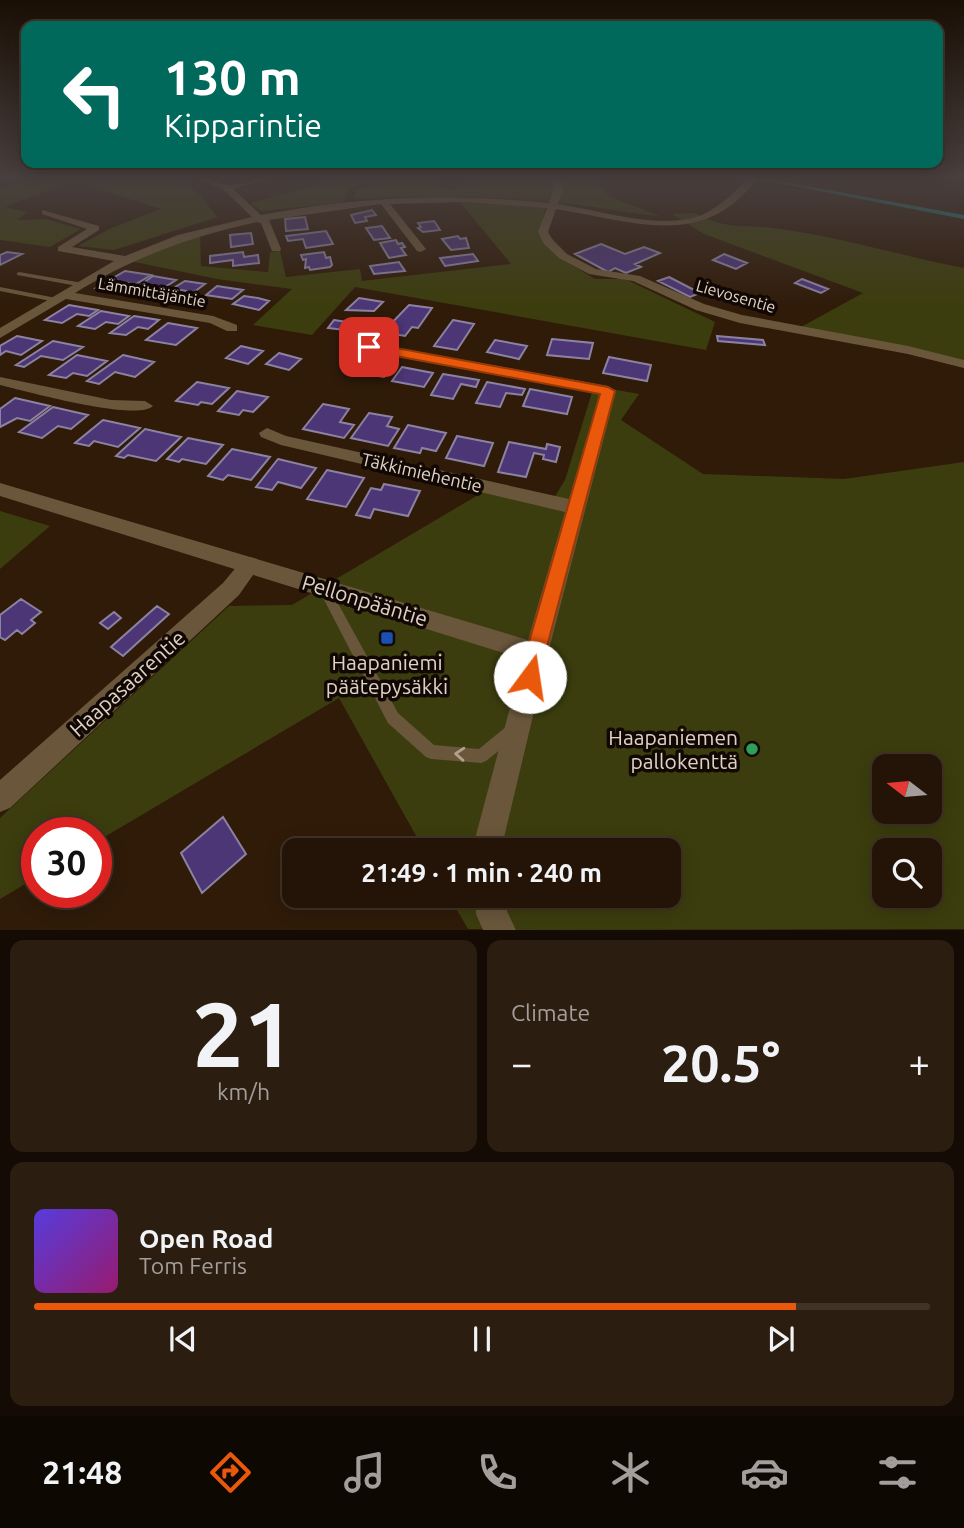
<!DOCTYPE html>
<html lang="en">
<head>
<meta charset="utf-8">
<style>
  body { margin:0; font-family:Ubuntu,sans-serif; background:#2c1d11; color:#f1f3f6; height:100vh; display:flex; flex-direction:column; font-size:26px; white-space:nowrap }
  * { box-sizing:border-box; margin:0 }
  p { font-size:23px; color:#a39e9b }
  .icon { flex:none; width:38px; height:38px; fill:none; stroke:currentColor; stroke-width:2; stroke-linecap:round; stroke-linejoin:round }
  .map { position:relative; height:930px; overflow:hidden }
  .drawer { display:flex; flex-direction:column; gap:10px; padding:10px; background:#140b04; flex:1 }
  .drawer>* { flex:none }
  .top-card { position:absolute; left:21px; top:21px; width:922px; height:147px; border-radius:14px; box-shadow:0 4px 18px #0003,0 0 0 2px #413328; background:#00695c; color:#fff; overflow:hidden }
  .needle { width:46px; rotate:286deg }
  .buttons { position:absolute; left:872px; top:754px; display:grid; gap:14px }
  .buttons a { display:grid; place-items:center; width:70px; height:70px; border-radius:14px; background:#241407; box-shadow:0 4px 18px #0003,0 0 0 2px #413328; font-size:35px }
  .speed { position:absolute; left:21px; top:817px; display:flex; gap:14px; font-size:35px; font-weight:700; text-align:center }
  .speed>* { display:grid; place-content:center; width:91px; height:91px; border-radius:50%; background:#241407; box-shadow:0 4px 18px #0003,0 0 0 2px #413328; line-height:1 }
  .speed .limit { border:10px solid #d22; background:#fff; color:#111 }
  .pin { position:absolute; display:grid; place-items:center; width:60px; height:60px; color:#fff; margin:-30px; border-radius:14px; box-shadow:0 4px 10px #0006 }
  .me { position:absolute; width:77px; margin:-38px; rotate:14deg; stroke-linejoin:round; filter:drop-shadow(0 0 5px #0008) }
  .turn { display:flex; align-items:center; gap:24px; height:147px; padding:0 28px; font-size:32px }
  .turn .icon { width:91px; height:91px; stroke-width:2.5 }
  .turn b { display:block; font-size:49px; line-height:60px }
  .big { font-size:52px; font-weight:600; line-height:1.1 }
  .drawer .card { flex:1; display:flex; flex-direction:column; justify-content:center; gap:10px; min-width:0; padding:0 24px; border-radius:14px; background:#2c1d11 }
  .drawer .dial { align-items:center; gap:0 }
  .dial b { font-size:91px; line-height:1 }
  .song { display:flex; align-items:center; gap:21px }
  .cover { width:84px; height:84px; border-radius:10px; background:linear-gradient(135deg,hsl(250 70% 55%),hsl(320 70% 35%)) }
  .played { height:7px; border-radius:4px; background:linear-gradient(90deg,#ea580c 85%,#413328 85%) }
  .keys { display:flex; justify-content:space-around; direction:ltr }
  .heat { display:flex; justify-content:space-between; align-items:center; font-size:38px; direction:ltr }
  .drawer .tiles { flex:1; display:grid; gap:10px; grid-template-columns:1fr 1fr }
  .card:last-child { grid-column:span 2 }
  .trip { position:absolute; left:282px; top:838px; width:399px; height:70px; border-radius:14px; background:#241407; box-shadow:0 4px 18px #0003,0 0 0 2px #413328; font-weight:600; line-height:70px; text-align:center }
  .menu { display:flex; height:112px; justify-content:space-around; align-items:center; background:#0e0803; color:#a39e9b }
  .menu .icon { width:49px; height:49px }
  .menu .on { color:#ea580c }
  .menu b { font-size:32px; color:#f1f3f6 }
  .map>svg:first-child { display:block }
  .green { fill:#3c3d0e; fill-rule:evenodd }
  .water { fill:#1d7f87 }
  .building { fill:#4c3676; stroke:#8b83a1; stroke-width:2 }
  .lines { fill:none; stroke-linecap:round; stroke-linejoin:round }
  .service { fill:#6a573b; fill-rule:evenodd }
  .minor { fill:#6a573b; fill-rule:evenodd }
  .tertiary { fill:#6a573b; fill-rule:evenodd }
  .oneway { stroke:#b1a18f }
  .route { fill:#ea580c; stroke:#983908; stroke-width:2 }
  .transit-dot { fill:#1a4fb4; stroke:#110803; stroke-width:2.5 }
  .leisure-dot { fill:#2e9e5b; stroke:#110803; stroke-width:2.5 }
  .labels { text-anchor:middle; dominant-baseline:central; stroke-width:7; stroke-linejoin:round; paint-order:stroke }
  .far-street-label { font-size:16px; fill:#e0d2c7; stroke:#110803 }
  .street-label { font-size:18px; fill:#e0d2c7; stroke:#110803 }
  .near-street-label { font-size:21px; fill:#e0d2c7; stroke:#110803 }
  .near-poi-label { font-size:21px; fill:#e0d2c7; stroke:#110803 }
</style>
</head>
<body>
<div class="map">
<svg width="964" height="930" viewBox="0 0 964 930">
  <rect width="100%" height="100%" fill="#301b09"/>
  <path class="green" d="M35,176H125L122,179C139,183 144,178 160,176C186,174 203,200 218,217L114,250L78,246L109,229L161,209L74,181L5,207L27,212L17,220L46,219L81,229L50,247L0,240V189Z
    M352,176H386L363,182L348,190L344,202L262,211L250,203Z
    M396,176H419L450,190L487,178L481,176L591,179L609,196L660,216C630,214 600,207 570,204C498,196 426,195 354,199L356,190Z
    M460,202L546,207L539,232L559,257L595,279H625L715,322L706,350L355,287L312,335L253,325L292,289L217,279L130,261L148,252L200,236L201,266L268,272L270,252L280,251L286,277L360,269L362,281L511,264Z
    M695,213C726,230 741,224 773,228C838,236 901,256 964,268V368L801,327L863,293L704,234L672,214Z
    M594,386L639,394L621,420L703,474L844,479L964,462V929L516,930L507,911L484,929H468L449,896H668V850H424L339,698L96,842V833H37V877L0,899V818L229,606L292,605L495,485L554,498L565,480ZM884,766H929V812H884ZM884,850H929V896H884Z
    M0,511L50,526L0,569Z"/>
  <path class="water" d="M763,178L964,215V219L763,180Z"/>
  <path class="building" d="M372,210L376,215L365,217L367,221L355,223L351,215Z
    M305,217L308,229L286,231L285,219Z
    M434,221L440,230L423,232L418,228L421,227L418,223Z
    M382,226L390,238L374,240L366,228Z
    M326,231L333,244L306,248L303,239L288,241L286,236Z
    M251,233L253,244L231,247L230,235Z
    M458,236L460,239L466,238L469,248L451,250L442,239Z
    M396,240L398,244L402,243L405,247L401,248L406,255L389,258L380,243Z
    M601,244L625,254L644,247L660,253L635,264L641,267L626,273L615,268L608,272L575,254Z
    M7,252L22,254L0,265V255Z
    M243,252L244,257L258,255L259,263L233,266V260L210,263V256Z
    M324,252L326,258L330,257L332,265L330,267L310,270L309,267L305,268L306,259L303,260L301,255Z
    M473,254L478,261L445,266L440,258Z
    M724,254L747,263L736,269L713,260Z
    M399,262L405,271L374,274L370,266Z
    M125,271L151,275L136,284L121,282L108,290L96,288Z
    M153,276L176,280L162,289L139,286Z
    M669,277L700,293L690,297L658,281Z
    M802,279L828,289L821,293L795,283Z
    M185,281L205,284L194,292L172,289Z
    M217,286L243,290L232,299L206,295Z
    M244,296L258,298L269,301L259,310L233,304Z
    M359,298L383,302L374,311L346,310Z
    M69,305L98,310L89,316L77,314L62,323L45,320Z
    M409,305L432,308L418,328L412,327L405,336L383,332Z
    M101,311L129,316L118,324L106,322L95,329L78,326Z
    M134,316L159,320L148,329L138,327L126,335L110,333Z
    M334,320L359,324L353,331L328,328Z
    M453,320L474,324L457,350L434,346Z
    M168,323L197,328L176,345L146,340Z
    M17,336L42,341L21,355L6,351L0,355V346Z
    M717,336L763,340L765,345L718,341Z
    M552,339L593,343L589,359L547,355Z
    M495,340L527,346L519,359L487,352Z
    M53,341L83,347L63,360L41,356L24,367L16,365Z
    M241,346L263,351L248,364L226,358Z
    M279,353L301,359L289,370L266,364Z
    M77,355L107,361L87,376L73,373L66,378L49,375Z
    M123,355L154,362L135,377L115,372L99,384L87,381Z
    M609,357L651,365L647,381L603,373Z
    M363,358L394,364L384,377L353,372Z
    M402,367L433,373L424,387L392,381Z
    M443,374L479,380L476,387L461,384L453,399L431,395Z
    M197,382L229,388L212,404L201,402L198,405L176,401Z
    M487,382L525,389L522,395L506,393L500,407L476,403Z
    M530,389L572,397L567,414L523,406Z
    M237,391L268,397L253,412L243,410L239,415L218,411Z
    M15,398L50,406L30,421L17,418L0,427V409Z
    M323,404L349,409L340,422L354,425L344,438L303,429Z
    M53,407L88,415L71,429L58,426L42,438L19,432Z
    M369,413L392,417L387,426L399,429L388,446L351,438Z
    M103,420L140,428L118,447L94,441L89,446L75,443Z
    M408,425L446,433L436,451L422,448L420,453L394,448Z
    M145,429L181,437L156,461L128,455L124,458L116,456Z
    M457,436L493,443L484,466L446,458Z
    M188,438L223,445L206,464L182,459L179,462L167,459Z
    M509,442L546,449L547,444L560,447L556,462L543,459L544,455L534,453L526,477L498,472Z
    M232,449L270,457L251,480L228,475L223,480L208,476Z
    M278,459L316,468L301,488L278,482L272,490L256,487Z
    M327,470L364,478L346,507L307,499Z
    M384,484L420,491L408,516L374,509L370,518L356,515L371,488L381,490Z
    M21,599L41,612L31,620L35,623L22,634L17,630L5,640L0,637V615Z
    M157,606L169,614L123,656L111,647Z
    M114,612L121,618L108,629L100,623Z
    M223,817L246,854L202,893L181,853Z"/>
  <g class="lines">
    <path class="service" d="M19,272L83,283L86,285L83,287L17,275V273Z
      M0,287L56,298L59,300L56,302L0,291Z
      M325,585L329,587L398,713L434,745L479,749L507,726L512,724L517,726L519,731L517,736L486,761L481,763L431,759L426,757L388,723L319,590L321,587Z"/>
    <path class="minor" d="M195,176C207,175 216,184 228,185C243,186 258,176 274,176L233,189L261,215C357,196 452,193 549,203L554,189L553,183L542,176H552L560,180L564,189L558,204C598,210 666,232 704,214C722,205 737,190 750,176H759C705,252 633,221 556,209L548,232L553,240L567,254L596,269L640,276L704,304L742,315L908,346L964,360V368L908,354L740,323L696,310L633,281L589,274L559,258L544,244L538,232L547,208L464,202L390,204L426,249L421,252L417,251L381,204L269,220L281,249L280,251H272L261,223L257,222C191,236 132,258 75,293L213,316L237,325V331H227L210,323L66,299L0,338V328L114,261L58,251V247L87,229L42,214V210L99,226V230L72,247L125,256L178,235L252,217L224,190Z
      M349,343H369L608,386L616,391L548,653L501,850H472L523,659L324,597L316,594L313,588L316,582L324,579L528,640L565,512L281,445L261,437L259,433L267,428L286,436L569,499L600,394L369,351L344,350V344Z
      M0,377L111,400L145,401L153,406C137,422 25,391 0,385Z
      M250,557L257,559L260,565L239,595L10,808L0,812V780L223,583L243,559Z
      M476,896H506L507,911L516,930H483L476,914Z"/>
    <path class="tertiary" d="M0,483L324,579L332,582L335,588L332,594L324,597L0,496Z"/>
  </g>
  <defs><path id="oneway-chevron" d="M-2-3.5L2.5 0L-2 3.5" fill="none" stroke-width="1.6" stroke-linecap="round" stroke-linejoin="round" transform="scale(1.75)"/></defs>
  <use class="oneway" href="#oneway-chevron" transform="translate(460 754) rotate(-176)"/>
  <linearGradient id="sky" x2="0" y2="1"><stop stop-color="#1a0f05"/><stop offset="0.58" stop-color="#483f3e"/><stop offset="1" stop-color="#483f3e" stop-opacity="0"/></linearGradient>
  <rect width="964" height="306" fill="url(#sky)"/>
  <path class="route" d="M369,343L608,387L615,391L537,684L530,687L522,684L519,677L600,394L364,350L363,347Z"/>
  <rect class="transit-dot" x="380" y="631" width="14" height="14" rx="3.5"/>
  <circle class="leisure-dot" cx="752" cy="749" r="7"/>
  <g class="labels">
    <g class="far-street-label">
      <text transform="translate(152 292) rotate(10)">Lämmittäjäntie</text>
      <text transform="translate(736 296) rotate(16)">Lievosentie</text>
    </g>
    <g class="street-label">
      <text transform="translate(422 472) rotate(13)">Täkkimiehentie</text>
    </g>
    <g class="near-street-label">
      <text transform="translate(365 600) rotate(17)">Pellonpääntie</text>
      <text transform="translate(127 683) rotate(-42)">Haapasaarentie</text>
    </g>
    <g class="near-poi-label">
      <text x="387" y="662">Haapaniemi<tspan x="387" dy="24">päätepysäkki</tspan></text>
      <text x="738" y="737" text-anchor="end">Haapaniemen<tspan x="738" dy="24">pallokenttä</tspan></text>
    </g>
  </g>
</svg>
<div class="buttons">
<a><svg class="needle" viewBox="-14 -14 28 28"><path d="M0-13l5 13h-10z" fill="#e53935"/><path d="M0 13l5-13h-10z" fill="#a39e9b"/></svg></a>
<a><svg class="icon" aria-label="search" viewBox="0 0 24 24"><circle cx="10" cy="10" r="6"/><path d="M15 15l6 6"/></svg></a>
</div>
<div class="speed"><div class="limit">30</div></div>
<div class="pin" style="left:369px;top:347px;background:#d93025"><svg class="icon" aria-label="arrive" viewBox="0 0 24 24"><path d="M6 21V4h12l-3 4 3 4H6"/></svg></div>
<svg class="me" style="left:530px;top:677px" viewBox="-20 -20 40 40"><circle r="19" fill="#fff"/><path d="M0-13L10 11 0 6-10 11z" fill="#ea580c"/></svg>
<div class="trip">21:49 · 1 min · 240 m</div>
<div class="top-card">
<div class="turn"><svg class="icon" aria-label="left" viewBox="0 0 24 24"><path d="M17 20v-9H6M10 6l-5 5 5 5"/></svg><div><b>130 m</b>Kipparintie</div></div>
</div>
</div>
<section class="drawer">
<div class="tiles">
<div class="card dial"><b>21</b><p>km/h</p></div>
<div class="card"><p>Climate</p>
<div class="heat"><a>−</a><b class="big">20.5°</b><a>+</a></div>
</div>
<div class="card">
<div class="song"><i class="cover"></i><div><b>Open Road</b><p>Tom Ferris</p></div></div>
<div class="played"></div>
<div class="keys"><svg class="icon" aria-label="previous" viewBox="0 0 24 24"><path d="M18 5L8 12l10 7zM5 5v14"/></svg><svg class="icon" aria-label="pause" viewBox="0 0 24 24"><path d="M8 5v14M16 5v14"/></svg><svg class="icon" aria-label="next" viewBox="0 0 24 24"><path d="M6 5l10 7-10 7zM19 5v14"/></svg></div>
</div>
</div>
</section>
<nav class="menu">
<b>21:48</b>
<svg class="icon on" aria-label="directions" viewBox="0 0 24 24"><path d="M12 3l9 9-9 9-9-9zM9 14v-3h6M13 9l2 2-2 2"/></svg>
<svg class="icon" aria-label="music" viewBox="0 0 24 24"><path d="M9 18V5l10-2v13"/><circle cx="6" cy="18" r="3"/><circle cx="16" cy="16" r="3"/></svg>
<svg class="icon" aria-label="phone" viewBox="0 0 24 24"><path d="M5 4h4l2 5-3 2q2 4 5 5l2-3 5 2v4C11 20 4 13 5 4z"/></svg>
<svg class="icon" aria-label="climate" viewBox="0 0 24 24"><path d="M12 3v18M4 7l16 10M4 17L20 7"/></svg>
<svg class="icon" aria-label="car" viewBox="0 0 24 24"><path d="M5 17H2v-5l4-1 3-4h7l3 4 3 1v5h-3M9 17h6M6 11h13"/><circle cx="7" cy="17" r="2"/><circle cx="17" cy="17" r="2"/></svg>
<svg class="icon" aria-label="filters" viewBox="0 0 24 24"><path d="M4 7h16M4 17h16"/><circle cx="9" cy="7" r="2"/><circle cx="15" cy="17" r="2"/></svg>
</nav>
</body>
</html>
